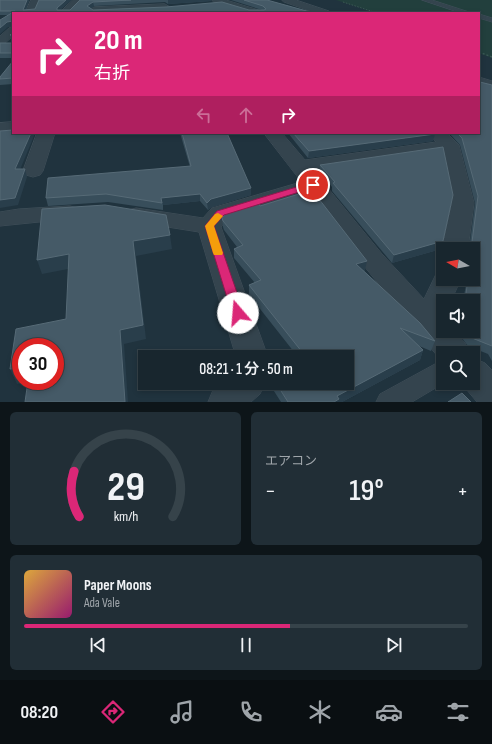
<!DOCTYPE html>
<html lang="ja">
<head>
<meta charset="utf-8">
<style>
  body { margin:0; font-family:"Sofia Sans Condensed","Noto Sans JP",sans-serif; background:#212e36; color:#f1f3f6; height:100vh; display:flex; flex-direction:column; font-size:15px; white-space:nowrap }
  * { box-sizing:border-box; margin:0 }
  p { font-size:13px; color:#9fa5aa }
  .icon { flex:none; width:22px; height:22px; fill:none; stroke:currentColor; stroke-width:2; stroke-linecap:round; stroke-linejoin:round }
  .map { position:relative; height:402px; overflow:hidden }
  .details { display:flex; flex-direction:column; gap:10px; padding:10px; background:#0d1519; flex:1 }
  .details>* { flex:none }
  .guide { position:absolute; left:12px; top:12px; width:468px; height:122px; border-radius:0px; box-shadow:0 2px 6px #0003,0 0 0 1px #36434a; background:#db2777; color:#fff; overflow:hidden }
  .needle { width:26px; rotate:279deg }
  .controls { position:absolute; left:436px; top:242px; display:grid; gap:8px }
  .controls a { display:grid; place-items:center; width:44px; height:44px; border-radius:0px; background:#18262e; box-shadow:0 2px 6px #0003,0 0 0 1px #36434a; font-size:20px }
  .speed { position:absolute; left:12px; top:338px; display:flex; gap:8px; font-size:20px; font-weight:700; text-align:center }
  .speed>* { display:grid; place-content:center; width:52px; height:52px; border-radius:50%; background:#18262e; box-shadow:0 2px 6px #0003,0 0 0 1px #36434a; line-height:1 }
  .speed .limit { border:6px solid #d22; background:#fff; color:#111 }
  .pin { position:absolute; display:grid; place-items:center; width:34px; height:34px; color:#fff; margin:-17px; border:2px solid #fff; border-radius:50%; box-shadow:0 1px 4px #0007 }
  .me { position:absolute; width:44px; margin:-22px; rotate:342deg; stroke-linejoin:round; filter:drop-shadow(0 0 3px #0008) }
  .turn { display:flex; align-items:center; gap:14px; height:84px; padding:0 16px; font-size:18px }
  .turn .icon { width:52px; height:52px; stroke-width:2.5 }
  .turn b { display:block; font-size:28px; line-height:34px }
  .lanes { display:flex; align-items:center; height:38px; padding:0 16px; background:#0003; justify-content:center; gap:20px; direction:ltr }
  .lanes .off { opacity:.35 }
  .big { font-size:30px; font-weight:600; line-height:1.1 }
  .details .tile { flex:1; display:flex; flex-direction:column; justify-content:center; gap:6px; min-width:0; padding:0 14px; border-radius:6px; background:#212e36 }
  .details .dial { align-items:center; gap:0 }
  .dial svg { height:104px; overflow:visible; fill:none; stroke:#36434a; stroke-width:7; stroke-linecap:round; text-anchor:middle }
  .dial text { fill:#f1f3f6; stroke:none }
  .song { display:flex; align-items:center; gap:12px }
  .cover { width:48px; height:48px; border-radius:6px; background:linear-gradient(135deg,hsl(40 70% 55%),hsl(320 70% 35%)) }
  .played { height:4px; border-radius:2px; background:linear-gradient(90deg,#db2777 60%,#36434a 60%) }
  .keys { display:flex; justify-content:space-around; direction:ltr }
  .heat { display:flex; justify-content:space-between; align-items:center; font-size:22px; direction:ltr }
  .details .tiles { flex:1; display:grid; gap:10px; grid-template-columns:1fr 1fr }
  .tile:last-child { grid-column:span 2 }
  .trip { position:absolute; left:138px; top:350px; width:216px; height:40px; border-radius:0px; background:#18262e; box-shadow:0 2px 6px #0003,0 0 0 1px #36434a; font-weight:600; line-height:40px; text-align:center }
  .tabs { display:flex; height:64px; justify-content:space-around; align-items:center; background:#0a0f12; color:#9fa5aa }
  .tabs .icon { width:28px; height:28px }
  .tabs .selected { color:#db2777 }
  .tabs b { font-size:18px; color:#f1f3f6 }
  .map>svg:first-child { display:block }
  .green { fill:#223f3d }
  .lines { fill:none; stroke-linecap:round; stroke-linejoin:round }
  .service-casing { stroke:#41505a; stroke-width:1 }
  .minor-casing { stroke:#41505a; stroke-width:1 }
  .path-far1 { stroke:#3b5754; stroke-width:1; stroke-dasharray:1.5 1.5; stroke-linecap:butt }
  .path { stroke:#3b5754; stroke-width:1.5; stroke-dasharray:2 2; stroke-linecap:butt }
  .service { fill:#34444e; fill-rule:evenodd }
  .minor { fill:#34444e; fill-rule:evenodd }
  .wall { fill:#384e5b }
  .shaded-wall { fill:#293e4b }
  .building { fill:#455a67; stroke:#566a76 }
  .route { fill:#db2777; stroke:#8e194d }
  .slow { fill:#f59e0b }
</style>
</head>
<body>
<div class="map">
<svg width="492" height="402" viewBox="0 0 492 402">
  <rect width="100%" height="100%" fill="#20333e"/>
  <path class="green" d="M336,0H492V58L479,53V13H376Z"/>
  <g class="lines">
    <g class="service-casing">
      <path id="service" d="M422,0H432L472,13H461Z
        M479,14L492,18V22L479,18Z
        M443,360L444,383L412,402H376L380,394L435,364Z"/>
    </g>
    <g class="minor-casing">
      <path id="minor" d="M31,0H41L35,13H25Z
        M73,0H83L70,13H59Z
        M212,0H226L262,11L264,13H249L214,2Z
        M282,0H296L329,11L331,13H316L284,2Z
        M165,4L170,7L168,9L94,13L89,10L94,7Z
        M13,27V36L4,44L0,46V36L9,28Z
        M479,77L492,81V90L479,86Z
        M13,122V132L0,133V123Z
        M37,133H55L43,171L40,175L33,177L26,175L23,171Z
        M264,133H282L305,160L436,142L430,135L432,133H447L459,145L474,203L468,249H442L452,203L442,152L314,171L382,254L424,299L437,272L443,270V279H461L451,301H443V331H454L465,343L470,353H443V363L364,266L309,193L228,218L221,227L268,357H236L199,232L136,222L128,220L125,215L128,210L136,208L203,218L212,208L301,182Z
        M70,206L78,208L81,213L78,218L0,226V212L19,209Z
        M473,358L485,363L492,370V402H477L461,383H473Z
        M222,383H265L260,394L251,402H208L213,390Z"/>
    </g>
    <path class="path-far1" d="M343,2L377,13"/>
    <path class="path" d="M479,52L492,57"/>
    <use href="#service" class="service"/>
    <use href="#minor" class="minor"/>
  </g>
  <path class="wall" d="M0,0H29L26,10L35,9L39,0H71L60,10H70L80,0H211V1L168,4L165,2L94,6L90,8L93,10H263H262L231,0H267L314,13L13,26L8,27L9,15H0Z
    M13,32V58H0V43H13V40H11L10,35Z
    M13,61V84L0,85V77Z
    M480,82L492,85V361L488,354L468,346L458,333V331H473V301H463L467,279H473V249H456L459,243L470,242L475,203L460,145L449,133H479Z
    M180,133H227L251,195L212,207L208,210L200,201L163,205V210L108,202L48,206L46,198L190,167Z
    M288,133H434L433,141L308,158Z
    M320,165L441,249L392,263L332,191V187L320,172Z
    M260,206L365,270L364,271L435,341L431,351L419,346L423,350L420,360L342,402H281L272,388L273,383H347V357H298L249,295V285L255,283L234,258V249L237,247L224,230L223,227L222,218Z"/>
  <path class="shaded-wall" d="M27,0H29L25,13L23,10Z
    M66,0H71L58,12L57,10V8Z
    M168,0H211V1L168,4Z
    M93,2L94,6L88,11L87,6Z
    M13,21V26L8,27L0,34V28L7,22Z
    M31,133H34V136L17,177L15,169Z
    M435,134L433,141L308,158L309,151Z
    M25,169L27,177L18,205L0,208V200Z
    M251,188V195L212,207L208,210L207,203L211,199Z
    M200,194V201L163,205L161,198Z
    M170,235L172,249L136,256L146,339L124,344L128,402H124L120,330L133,241Z
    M443,241L441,249L392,263L394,255Z
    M69,254L73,268L42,274L37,260Z
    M367,261L365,270L355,273L356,264Z
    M423,350L420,360L342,402H334L337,396Z
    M21,367V381H31L17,384L10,369Z"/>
  <path class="building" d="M0,0H27L23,10L35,9L39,0H66L57,8V10H70L80,0H131L93,2L87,6L93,10L166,7L222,2L249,10H264L266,9L263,6L244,0H267L314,13H13V28V21L7,22L0,28V20L15,11H0Z
    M13,32V36L10,35Z
    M13,38V53H0V43H13Z
    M13,61V78L0,79V77Z
    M479,80L480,82L492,85V346L472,338L466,331H473V301H465L468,279H473V258L475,248L459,243L472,242L478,196L462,138L457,133H479Z
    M13,130V133H31L15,169H25L15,198L0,200V131Z
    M182,133H227L251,188L211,199L207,203L200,194L161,198L162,203L106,194L46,198L48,178L191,166Z
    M293,133H434L435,134L309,151Z
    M443,147L453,195L443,241L394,255L333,183L335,182L320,165Z
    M312,190L367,261L356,264L420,323L435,341L400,328L423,350L337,396L339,399L334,402H288L276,383H347V357H306L249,285L261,280L234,249L243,245L223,221L222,218L229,210L258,202L260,206Z
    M105,205L166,215L170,235L133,241L143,325L120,330L125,402H25L28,381H55V347H21V367L10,369L16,329L66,319L69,254L37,260L42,209Z
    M462,393L471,402H448Z"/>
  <path class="route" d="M313,182L316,183L318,185L316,187L224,215L214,226L244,313L242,317L238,318L233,317L205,226L217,211Z"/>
  <path class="slow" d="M218,213L223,216L214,226L223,253L222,255H214L213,253L205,226L215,214Z"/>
</svg>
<div class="controls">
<a><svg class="needle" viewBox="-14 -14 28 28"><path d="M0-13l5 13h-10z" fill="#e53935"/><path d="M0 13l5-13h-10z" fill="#9fa5aa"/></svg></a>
<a><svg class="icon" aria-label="sound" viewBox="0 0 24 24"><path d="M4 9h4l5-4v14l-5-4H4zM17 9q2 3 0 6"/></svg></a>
<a><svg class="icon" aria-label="search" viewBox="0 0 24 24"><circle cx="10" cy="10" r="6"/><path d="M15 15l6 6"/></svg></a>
</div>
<div class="speed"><div class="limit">30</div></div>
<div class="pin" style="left:313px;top:185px;background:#d93025"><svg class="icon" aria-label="arrive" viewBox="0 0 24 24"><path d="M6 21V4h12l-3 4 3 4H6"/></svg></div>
<svg class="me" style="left:238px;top:313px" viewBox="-20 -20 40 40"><circle r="19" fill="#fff"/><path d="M0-13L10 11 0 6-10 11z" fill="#db2777"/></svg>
<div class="trip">08:21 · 1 分 · 50 m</div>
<div class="guide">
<div class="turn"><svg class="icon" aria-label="right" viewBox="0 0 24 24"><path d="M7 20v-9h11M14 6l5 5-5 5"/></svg><div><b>20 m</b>右折</div></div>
<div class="lanes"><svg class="icon off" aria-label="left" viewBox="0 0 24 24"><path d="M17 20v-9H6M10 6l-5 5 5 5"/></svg><svg class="icon off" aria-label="ahead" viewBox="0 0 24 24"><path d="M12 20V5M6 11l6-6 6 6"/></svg><svg class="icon" aria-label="right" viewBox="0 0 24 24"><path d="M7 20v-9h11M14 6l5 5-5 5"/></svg></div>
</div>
</div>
<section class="details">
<div class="tiles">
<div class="tile dial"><svg viewBox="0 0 100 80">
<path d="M14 69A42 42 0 1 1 86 69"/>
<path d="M14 69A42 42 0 0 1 10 34" stroke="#db2777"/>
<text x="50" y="56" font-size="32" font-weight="700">29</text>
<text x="50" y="72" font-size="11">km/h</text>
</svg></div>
<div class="tile"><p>エアコン</p>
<div class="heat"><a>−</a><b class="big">19°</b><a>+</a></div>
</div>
<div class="tile">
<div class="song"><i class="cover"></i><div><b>Paper Moons</b><p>Ada Vale</p></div></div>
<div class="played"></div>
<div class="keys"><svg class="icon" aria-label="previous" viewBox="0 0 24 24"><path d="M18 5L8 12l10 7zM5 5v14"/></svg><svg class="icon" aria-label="pause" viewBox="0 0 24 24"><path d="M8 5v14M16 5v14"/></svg><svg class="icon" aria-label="next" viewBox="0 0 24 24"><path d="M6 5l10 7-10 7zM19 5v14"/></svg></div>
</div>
</div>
</section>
<nav class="tabs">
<b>08:20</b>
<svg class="icon selected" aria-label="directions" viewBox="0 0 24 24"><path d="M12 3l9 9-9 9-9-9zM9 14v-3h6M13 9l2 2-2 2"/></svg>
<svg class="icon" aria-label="music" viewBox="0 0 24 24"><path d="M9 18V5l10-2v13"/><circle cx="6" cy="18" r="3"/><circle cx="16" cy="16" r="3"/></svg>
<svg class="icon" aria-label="phone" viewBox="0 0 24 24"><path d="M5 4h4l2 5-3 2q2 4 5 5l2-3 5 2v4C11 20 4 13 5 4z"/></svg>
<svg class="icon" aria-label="climate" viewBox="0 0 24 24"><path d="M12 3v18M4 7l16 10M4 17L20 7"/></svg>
<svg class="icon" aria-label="car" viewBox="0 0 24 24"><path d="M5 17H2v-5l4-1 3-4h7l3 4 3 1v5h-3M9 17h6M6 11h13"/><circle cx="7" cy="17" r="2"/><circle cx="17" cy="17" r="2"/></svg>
<svg class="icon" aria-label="filters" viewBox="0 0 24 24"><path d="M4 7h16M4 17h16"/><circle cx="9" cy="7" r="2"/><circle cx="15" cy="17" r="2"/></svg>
</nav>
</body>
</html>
